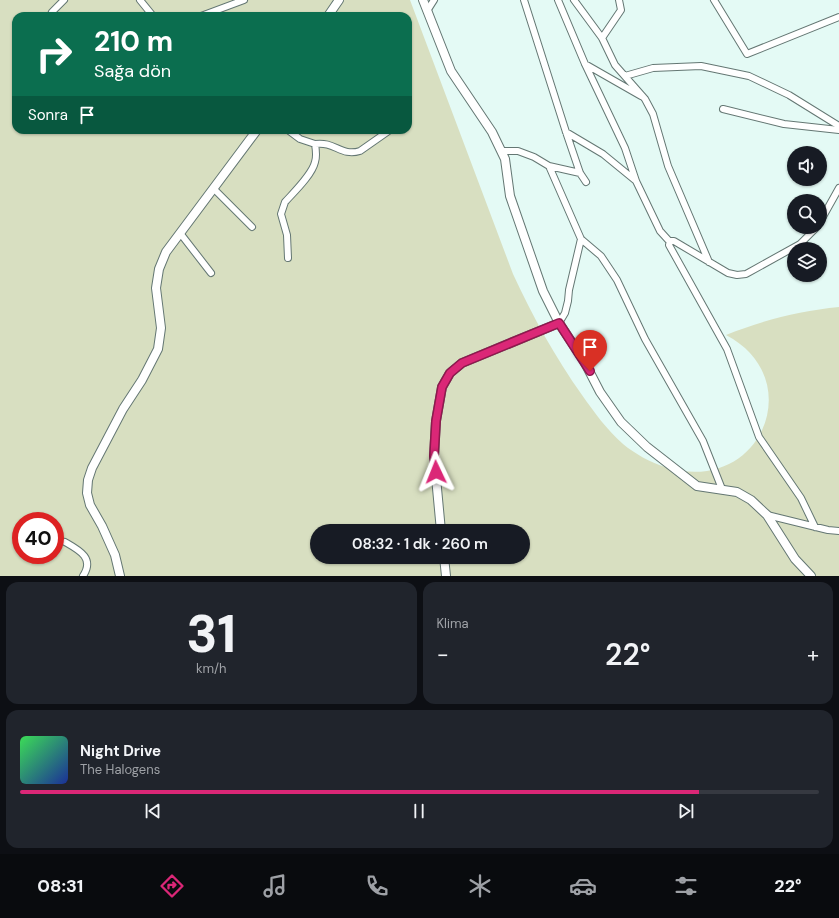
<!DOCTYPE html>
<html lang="tr">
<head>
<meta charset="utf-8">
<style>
  body { margin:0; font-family:"DM Sans",sans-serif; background:#20242c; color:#f1f3f6; height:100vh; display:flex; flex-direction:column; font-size:15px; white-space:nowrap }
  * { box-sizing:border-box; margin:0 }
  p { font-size:13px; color:#9ea1a6 }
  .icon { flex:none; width:22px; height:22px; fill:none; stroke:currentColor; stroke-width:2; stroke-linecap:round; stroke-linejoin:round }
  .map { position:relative; height:576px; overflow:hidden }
  .side { display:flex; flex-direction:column; gap:6px; padding:6px; background:#0d0f14; flex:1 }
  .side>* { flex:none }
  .top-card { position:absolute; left:12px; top:12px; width:400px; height:122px; border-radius:12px; box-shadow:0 1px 3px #0004; background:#0b6e4f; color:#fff; overflow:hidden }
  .tools { position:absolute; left:787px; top:146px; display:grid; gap:8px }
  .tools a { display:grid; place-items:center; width:40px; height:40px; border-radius:50%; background:#171b24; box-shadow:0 1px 3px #0004; font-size:20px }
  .speed { position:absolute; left:12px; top:512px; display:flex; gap:8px; font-size:20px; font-weight:700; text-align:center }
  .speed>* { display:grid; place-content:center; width:52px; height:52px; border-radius:50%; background:#171b24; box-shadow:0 1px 3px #0004; line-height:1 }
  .speed .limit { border:6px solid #d22; background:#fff; color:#111 }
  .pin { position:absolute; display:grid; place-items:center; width:34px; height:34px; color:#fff; margin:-41px -17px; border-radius:50% 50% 50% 0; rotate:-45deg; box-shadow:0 0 4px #0007 }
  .pin .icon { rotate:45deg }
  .me { position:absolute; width:44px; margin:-22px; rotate:358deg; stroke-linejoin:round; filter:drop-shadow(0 0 3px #0008) }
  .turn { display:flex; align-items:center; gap:14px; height:84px; padding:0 16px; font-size:18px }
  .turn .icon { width:52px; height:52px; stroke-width:2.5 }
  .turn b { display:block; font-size:28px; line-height:34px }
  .then { display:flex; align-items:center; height:38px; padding:0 16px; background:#0003; gap:8px; font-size:15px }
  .big { font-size:30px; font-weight:600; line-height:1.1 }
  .side .tile { flex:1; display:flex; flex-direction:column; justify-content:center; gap:6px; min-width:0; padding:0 14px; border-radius:12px; background:#20242c }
  .side .dial { align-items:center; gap:0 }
  .dial b { font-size:52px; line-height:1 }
  .song { display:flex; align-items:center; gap:12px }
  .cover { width:48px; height:48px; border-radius:6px; background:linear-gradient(135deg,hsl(130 70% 55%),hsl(230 70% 35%)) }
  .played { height:4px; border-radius:2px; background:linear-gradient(90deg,#db2777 85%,#363941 85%) }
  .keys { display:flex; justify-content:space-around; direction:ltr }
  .heat { display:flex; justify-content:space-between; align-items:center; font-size:22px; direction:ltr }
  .side .tiles { flex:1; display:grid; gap:6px; grid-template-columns:1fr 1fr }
  .tile:last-child { grid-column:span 2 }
  .trip { position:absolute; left:310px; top:524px; width:220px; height:40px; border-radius:20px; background:#171b24; box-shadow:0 1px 3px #0004; font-weight:600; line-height:40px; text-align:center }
  .tabs { display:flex; height:64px; justify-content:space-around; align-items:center; background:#090b0e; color:#9ea1a6 }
  .tabs .icon { width:28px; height:28px }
  .tabs .on { color:#db2777 }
  .tabs b { font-size:18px; color:#f1f3f6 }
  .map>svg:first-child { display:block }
  .green { fill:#d8dfc1; fill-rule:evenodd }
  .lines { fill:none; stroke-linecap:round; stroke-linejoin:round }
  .minor-casing { stroke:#647773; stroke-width:8 }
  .tertiary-casing { stroke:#647773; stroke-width:10 }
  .minor { stroke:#fff; stroke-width:6 }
  .tertiary { stroke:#fff; stroke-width:8 }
  .route-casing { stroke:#8e194d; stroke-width:10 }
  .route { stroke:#db2777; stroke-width:7 }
</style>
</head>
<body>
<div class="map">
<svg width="839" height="576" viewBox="0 0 839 576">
  <rect width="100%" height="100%" fill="#e4faf5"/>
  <path class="green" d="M0,0H410L513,274C533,317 555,357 582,395C594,412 607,430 623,444C635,454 650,462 665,467C760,497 810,379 726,335C763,320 800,311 839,307V576H0ZM16,16H408V130H16ZM21,521H55V555H21ZM317,531H523V557H317Z"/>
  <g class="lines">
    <g class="minor-casing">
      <path id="minor" d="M140,0L153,16
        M524,0L566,132L580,173L586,182
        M558,0L585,64L625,148L636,181L660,231L670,242
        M574,0L602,38L615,65L645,99L653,114L668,166L709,262
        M714,0L747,54L839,17
        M427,11L434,0
        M50,16L52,12L64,0
        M201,16L244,0
        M602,38L621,10L619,0
        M585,64L641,96
        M625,76L653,68L701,66L749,76L789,95L839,126
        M723,109L784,124L839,130
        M288,130L300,139L315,144C316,150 317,156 315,162C312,175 294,192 285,202L281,214L287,235L288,258
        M566,132L603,154L636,181
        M315,144C335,141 341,157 360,151L390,130
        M501,151H518L534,157L549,166L581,239L601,256L617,280L645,339L703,441L722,489
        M549,166L580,173
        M214,189L252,227
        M820,222L839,188
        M180,233L211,273
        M559,323L565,313L568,301L569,290L581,239
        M767,515L828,530L839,531
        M815,527L801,498L759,437L727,349L669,245L670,241H674L728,273L737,275L746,274L800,244L817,227
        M65,542C79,550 95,558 83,576"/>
    </g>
    <g class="tertiary-casing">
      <path id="tertiary" d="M423,0L451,71L492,132L505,159L510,196L543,291L559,323L584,361L600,392L621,422L647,447L697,486L737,492L751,500L767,515L795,559L811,576
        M328,16L339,0
        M441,531L434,456L436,421L442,387L450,373L462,363L559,323
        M444,557L446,576
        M120,576L115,555L102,526L90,505L87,493L88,480L92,468L123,409L142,380L158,349L161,328L156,288L159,269L166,252L257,130"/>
    </g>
    <use href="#minor" class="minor"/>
    <use href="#tertiary" class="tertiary"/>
  </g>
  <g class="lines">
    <g class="route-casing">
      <path id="route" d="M436,472L434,456L436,421L442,387L450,373L462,363L559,323L590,371"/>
    </g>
    <use href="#route" class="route"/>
  </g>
</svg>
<div class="tools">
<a><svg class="icon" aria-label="sound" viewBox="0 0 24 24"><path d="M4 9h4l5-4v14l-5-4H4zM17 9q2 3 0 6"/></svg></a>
<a><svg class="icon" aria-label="search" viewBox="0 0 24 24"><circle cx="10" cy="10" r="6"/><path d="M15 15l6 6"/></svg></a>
<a><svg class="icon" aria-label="layers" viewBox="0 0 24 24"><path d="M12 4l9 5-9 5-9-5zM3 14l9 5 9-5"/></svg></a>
</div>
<div class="speed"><div class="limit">40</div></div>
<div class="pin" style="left:590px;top:371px;background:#d93025"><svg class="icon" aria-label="arrive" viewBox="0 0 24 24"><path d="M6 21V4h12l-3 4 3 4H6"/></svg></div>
<svg class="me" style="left:436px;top:472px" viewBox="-20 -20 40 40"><path d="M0-17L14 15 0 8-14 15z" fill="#db2777" stroke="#fff" stroke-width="4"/></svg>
<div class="trip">08:32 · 1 dk · 260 m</div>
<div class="top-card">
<div class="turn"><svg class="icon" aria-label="right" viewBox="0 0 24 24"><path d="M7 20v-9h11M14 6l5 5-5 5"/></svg><div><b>210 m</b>Sağa dön</div></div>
<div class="then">Sonra<svg class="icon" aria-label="arrive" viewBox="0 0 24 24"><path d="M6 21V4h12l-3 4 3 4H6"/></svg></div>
</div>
</div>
<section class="side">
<div class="tiles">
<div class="tile dial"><b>31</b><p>km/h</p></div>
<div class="tile"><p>Klima</p>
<div class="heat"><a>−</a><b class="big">22°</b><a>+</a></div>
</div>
<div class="tile">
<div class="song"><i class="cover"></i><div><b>Night Drive</b><p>The Halogens</p></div></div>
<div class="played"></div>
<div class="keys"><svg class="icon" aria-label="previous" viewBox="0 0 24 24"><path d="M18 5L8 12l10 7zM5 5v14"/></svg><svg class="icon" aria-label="pause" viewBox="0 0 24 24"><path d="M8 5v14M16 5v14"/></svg><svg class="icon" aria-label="next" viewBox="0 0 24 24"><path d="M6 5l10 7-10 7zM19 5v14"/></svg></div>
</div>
</div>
</section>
<nav class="tabs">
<b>08:31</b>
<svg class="icon on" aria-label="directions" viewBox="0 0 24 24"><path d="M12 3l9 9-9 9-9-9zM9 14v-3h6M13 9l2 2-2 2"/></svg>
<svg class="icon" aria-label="music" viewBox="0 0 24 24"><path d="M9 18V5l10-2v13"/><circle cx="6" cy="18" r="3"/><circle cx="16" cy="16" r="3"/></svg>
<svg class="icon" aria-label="phone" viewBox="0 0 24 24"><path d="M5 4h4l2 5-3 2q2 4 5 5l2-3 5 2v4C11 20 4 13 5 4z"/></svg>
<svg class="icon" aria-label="climate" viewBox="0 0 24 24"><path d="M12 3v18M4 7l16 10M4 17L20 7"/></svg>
<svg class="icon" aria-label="car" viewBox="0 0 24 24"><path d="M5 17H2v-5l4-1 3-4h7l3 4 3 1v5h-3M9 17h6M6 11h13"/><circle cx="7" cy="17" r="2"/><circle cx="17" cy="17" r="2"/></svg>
<svg class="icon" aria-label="filters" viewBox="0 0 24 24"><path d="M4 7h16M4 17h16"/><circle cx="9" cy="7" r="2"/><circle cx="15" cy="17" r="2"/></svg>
<b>22°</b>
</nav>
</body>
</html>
